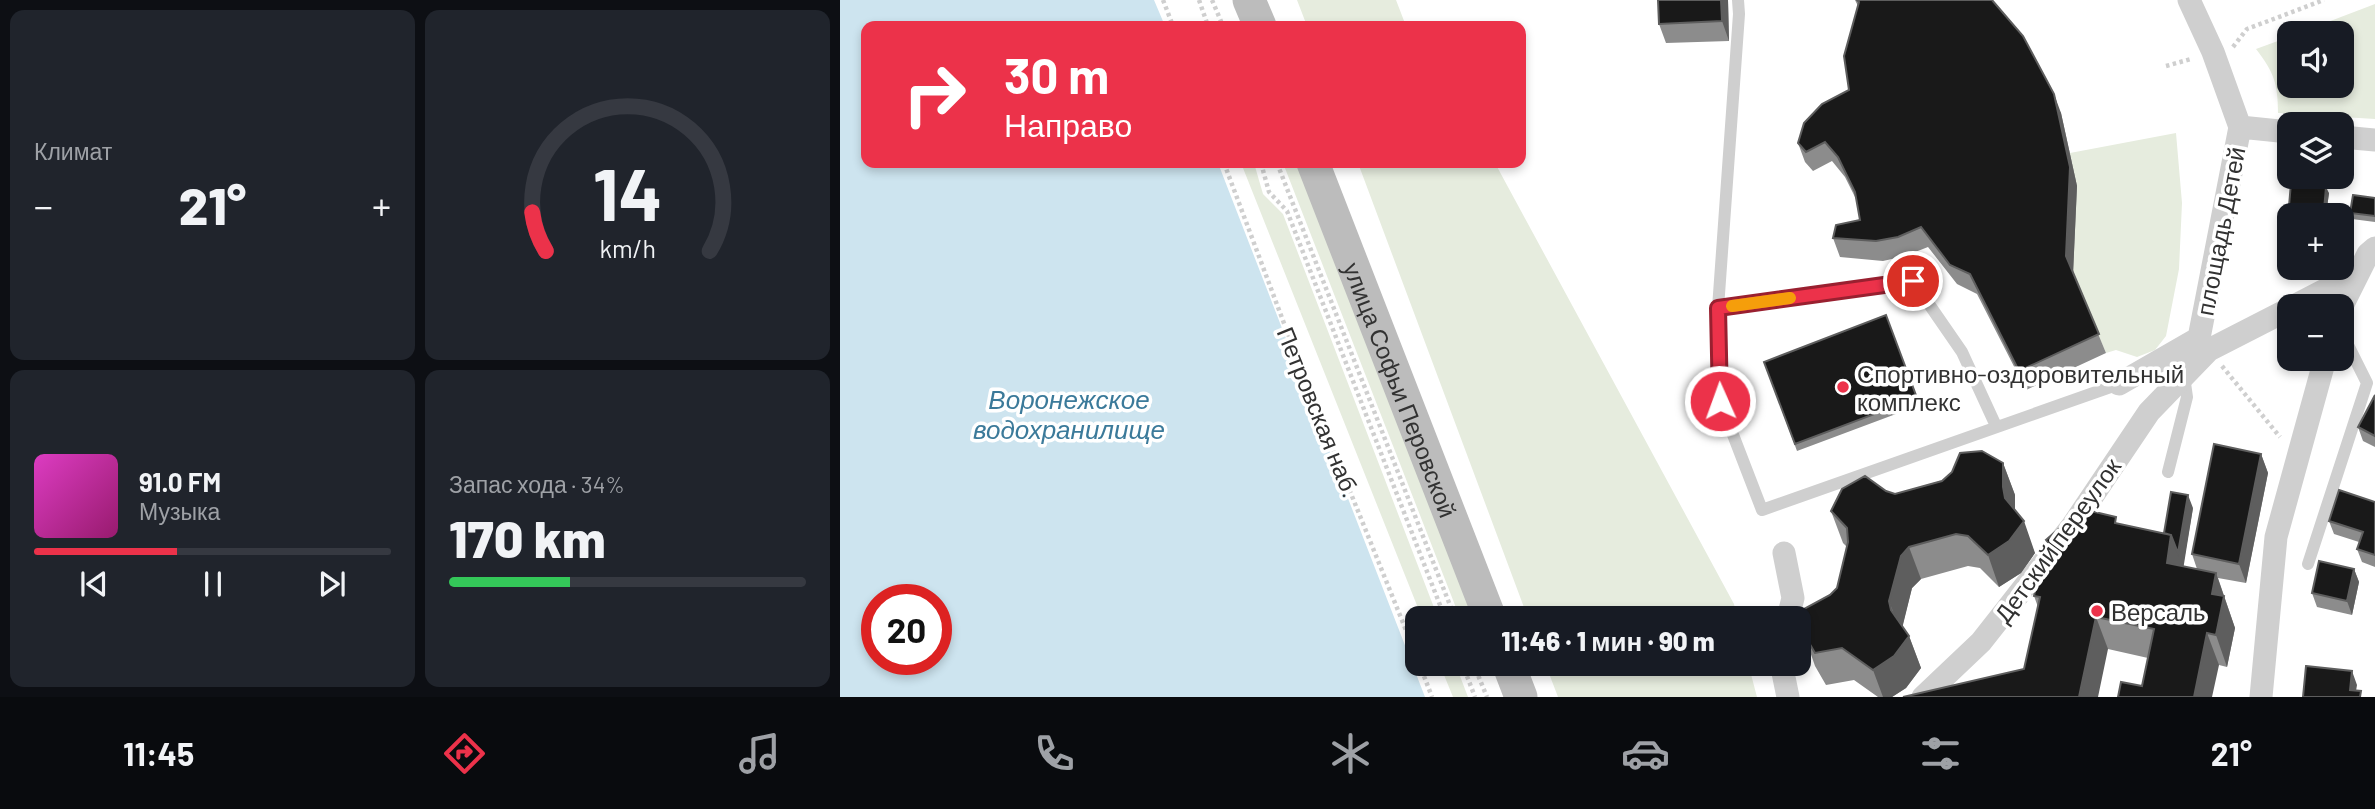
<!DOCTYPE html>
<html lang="ru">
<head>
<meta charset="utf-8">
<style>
  body { margin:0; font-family:Barlow,sans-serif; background:#20242c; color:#f1f3f6; height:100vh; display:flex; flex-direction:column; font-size:26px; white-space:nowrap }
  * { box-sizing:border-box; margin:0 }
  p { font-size:23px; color:#9ea1a6 }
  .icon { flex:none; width:38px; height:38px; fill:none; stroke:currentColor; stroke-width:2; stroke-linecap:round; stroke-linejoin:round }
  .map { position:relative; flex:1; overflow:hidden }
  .panel { display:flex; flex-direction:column; gap:10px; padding:10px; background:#0d0f14; width:840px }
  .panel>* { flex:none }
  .top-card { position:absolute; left:21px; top:21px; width:665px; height:147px; border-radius:14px; box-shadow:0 4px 10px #0003; background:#ec324a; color:#fff; overflow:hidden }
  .controls { position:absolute; left:1437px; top:21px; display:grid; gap:14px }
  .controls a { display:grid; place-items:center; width:77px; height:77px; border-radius:14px; background:#171b24; box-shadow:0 4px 10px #0003; font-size:35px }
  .speed { position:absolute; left:21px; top:584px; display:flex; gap:14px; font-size:35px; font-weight:700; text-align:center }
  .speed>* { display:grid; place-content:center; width:91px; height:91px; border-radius:50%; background:#171b24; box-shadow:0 4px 10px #0003; line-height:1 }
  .speed .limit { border:10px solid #d22; background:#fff; color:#111 }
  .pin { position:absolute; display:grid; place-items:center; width:60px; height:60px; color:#fff; margin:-30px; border:4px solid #fff; border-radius:50%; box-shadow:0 2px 7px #0007 }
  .me { position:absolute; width:77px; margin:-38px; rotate:358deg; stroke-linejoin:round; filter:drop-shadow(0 0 5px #0008) }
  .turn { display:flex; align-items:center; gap:24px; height:147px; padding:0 28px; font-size:32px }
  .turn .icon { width:91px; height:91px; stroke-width:2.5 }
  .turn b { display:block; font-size:49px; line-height:60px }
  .big { font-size:52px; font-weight:800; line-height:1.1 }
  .panel .tile { flex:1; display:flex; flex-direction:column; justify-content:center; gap:10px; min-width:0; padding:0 24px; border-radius:14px; background:#20242c }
  .panel .dial { align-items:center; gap:0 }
  .dial svg { height:182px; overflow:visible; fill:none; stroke:#363941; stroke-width:7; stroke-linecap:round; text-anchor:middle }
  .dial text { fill:#f1f3f6; stroke:none }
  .song { display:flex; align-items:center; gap:21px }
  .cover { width:84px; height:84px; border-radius:10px; background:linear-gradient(135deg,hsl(310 70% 55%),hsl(320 70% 35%)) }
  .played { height:7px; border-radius:4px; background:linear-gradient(90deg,#ec324a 40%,#363941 40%) }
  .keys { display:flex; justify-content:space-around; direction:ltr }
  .heat { display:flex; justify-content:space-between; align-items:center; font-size:38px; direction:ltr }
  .charge { height:10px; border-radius:5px; background:linear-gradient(90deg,#34c759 34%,#363941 0) }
  .panel .tiles { flex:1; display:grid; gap:10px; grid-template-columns:repeat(2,1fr) }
  .trip { position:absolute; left:565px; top:606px; width:406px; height:70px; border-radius:14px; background:#171b24; box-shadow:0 4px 10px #0003; font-weight:800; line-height:70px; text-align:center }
  .dock { display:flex; height:112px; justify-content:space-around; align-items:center; background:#090b0e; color:#9ea1a6 }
  .dock .icon { width:49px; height:49px }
  .dock .selected { color:#ec324a }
  .dock b { font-size:32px; color:#f1f3f6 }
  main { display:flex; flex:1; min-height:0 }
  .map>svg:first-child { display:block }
  .green { fill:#e6ecde }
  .water { fill:#cde4ef; fill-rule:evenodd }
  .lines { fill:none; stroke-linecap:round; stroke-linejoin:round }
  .path { stroke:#cfcfcf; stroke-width:4.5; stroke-dasharray:3.5 3.5; stroke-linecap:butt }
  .service { stroke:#cfcfcf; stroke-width:12 }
  .minor { stroke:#cfcfcf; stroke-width:23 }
  .secondary { stroke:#bcbcbc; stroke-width:33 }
  .wall { fill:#8c8c8c }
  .shaded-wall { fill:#5e5e5e }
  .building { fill:#191919; stroke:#5e5e5e; stroke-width:2 }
  .route-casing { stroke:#992030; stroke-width:18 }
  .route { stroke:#ec324a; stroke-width:12 }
  .slow { stroke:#f59e0b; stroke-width:12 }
  .poi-dot { fill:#ec324a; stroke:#fff; stroke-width:2.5 }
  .labels { text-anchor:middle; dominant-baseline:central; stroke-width:7; stroke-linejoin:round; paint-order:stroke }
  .street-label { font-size:24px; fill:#323232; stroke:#fff }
  .poi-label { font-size:24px; fill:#323232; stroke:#fff; text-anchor:start }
  .water-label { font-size:26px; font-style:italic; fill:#3b7a9a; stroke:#fff }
</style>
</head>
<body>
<main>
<section class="panel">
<div class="tiles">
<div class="tile"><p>Климат</p>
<div class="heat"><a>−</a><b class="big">21°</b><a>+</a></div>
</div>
<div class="tile dial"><svg viewBox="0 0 100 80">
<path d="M14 69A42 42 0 1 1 86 69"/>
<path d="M14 69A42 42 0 0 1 8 52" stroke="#ec324a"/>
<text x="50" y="56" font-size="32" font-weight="700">14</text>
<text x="50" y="72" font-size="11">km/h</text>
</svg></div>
<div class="tile">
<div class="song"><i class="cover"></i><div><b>91.0 FM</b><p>Музыка</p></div></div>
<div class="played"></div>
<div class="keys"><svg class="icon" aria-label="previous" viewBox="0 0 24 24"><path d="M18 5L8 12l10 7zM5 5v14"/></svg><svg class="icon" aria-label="pause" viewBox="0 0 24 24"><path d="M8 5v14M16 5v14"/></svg><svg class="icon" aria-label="next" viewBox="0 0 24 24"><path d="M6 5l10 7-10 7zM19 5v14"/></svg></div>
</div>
<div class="tile"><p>Запас хода · 34%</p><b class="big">170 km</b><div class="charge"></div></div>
</div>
</section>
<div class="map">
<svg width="1535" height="697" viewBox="0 0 1535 697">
  <rect width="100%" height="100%" fill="#fff"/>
  <path class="green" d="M457,0H556L566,26H467Z
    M1535,4V119L1438,113C1438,84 1434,72 1416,49L1449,37V86H1502V33H1459Z
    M1336,133L1342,203L1339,269L1326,336L1315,350L1297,357L1276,350L1266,353L1233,275L1230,153Z
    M401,163H414L423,194L443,214L598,618H582Z
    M443,163H458L634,618H620Z
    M518,163H655L894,604L897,618H688Z
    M605,663H615L628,697H613L602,670L606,666Z
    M705,663H908L917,697H718Z"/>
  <path class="water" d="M0,0H314L325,26H26V163H378L585,697H0ZM37,600H96V660H37Z"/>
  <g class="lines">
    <path class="path" d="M323,0L333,26
      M359,0L368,26
      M372,0L383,26
      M1393,47L1407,29L1484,0
      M1326,66L1351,59
      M384,163L466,382L578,660
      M421,163L429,192L447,211L605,618
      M437,163L615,618
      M1382,366L1440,437
      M579,663L592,697
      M622,663L635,697
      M633,663L647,697"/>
    <path class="service" d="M898,0L899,14L878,308L880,401L922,510L1279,384
      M878,308L1073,281L1122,352L1156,426
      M1328,472L1347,397L1344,376
      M1468,564L1527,383L1502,333"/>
    <path class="minor" d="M1400,127L1449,132
      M1502,137L1535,140
      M1454,306L1485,290L1513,284
      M1502,306L1528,254L1535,248
      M1279,384L1359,338L1400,127L1373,52L1349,0
      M944,553L953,598L948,618
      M941,663L948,697
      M1083,697L1141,642L1233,525L1309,412L1369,350L1449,309
      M1421,697L1436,537L1485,359"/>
    <g class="secondary">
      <path d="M409,0L420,26"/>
      <path id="s1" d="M473,163L650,618"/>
      <path d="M668,663L681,697"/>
    </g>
  </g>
  <path class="wall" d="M818,0H888L889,41L826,43L819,24Z
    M1015,0H1152L1221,113L1237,186L1233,273L1266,353L1186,390L1137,294L1117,284L1088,247L1065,256L1043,261L1000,257L993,238L1020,220L1016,199L1005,177L992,161L973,171L965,162L958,143L1009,90L1018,6Z
    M1489,193L1486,215L1451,213L1449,206Z
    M1535,198V222L1512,219L1510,213Z
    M1046,315L1080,405L957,451L924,362Z
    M1535,395V447L1523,441L1518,427Z
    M1421,454L1428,473L1406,583L1378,578L1395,628L1387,667L1379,665L1302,686L1308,658L1268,649L1184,669L1198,607L1194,596L1210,560L1211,555L1206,540L1231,539L1279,524L1324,533L1353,508L1343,566L1357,569L1352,554Z
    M1163,463L1175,495V510L1195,553L1181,573L1159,587L1140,568L1128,566L1081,579L1072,588L1062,627L1069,636L1081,668L1066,688L1052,697H1038L1014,680L986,685L975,666L964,634L990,595L997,588L1007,547L1003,543L991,511L1046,491L1055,494Z
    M1535,502V567L1522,562L1517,549L1519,542L1494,534L1489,521Z
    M1514,569L1519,582L1512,615L1477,607L1472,593Z"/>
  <path class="shaded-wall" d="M881,0H888L889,41L882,21Z
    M1214,94L1221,113L1237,186L1233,275L1226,256Z
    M1486,187L1489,193L1486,215L1484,210Z
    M1421,454L1428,473L1406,583L1399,564Z
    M1163,463L1175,495V519L1184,521L1195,553L1181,573L1159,587L1148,555L1165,498L1163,487Z
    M1348,495L1353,508L1339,595L1327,563L1331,535Z
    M1069,547L1081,579L1072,588L1061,633L1049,601L1061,556Z
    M1514,569L1519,582L1512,615L1507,601Z
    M1376,573L1395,628L1387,667L1376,635L1372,594Z
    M1256,617L1268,649L1258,697H1239Z
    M1367,633L1379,665L1372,697H1354Z
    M1069,636L1081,668L1066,688L1052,697H1043L1033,670Z
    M1512,671L1517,685L1515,697L1510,690Z"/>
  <path class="building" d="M818,0H881L882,21L819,24Z
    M1017,0H1152L1183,36L1214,94L1230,167L1226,256L1259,334L1179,371L1130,274L1110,265L1081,227L1058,237L1036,241L993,238L996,225L1020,220L1015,192L998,157L985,142L966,152L958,143L964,123L982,104L1009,90L1004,56L1019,2Z
    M1451,183L1486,187L1484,210L1449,206Z
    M1513,195L1535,198V216L1510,213Z
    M1046,315L1077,398L955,444L924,362Z
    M1535,395V436L1518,427Z
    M1374,444L1421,454L1399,564L1352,554Z
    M1142,451L1163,463V487L1165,498L1184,521L1169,541L1148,555L1128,536L1116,534L1069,547L1061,556L1049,601L1051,610L1069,636L1054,656L1033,670L1002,648L975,653L964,634L962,610L990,595L997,588L1008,542L1007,528L991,511L1002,489L1025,476L1046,491L1055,494L1102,481L1112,472L1120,453Z
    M1499,490L1535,502V555L1517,549L1523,532L1489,521Z
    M1331,492L1348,495L1338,553L1331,535L1324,533Z
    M1242,509L1276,517L1275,523L1331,535L1327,563L1376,573L1372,594L1384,596L1376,635L1367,633L1354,697H1278L1281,682L1302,686L1314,629L1256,617L1239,697H1063L1184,669L1200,597L1194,596L1202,559L1210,560L1212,548L1206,540L1221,527L1231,539L1236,534Z
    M1479,561L1514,569L1507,601L1472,593Z
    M1466,666L1512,671L1510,690L1521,691L1520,697H1463Z"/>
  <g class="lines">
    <g class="route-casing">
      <path id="route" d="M880,401L878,308L1073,281"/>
    </g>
    <use href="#route" class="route"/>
    <path class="slow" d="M892,306L950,298"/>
  </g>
  <g class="poi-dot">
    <circle cx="1003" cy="387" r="7"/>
    <circle cx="1257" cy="611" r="7"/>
  </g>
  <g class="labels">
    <g class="street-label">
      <text transform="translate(1380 231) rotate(-79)">площадь Детей</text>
      <text stroke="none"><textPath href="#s1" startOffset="243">улица Софьи Перовской</textPath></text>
      <text transform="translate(479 412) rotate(68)">Петровская наб.</text>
      <text transform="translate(1217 540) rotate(-54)">Детский переулок</text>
    </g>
    <g class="poi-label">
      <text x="1017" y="373">Спортивно-оздоровительный<tspan x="1017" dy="28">комплекс</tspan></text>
      <text x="1271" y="611">Версаль</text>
    </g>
    <g class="water-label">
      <text x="229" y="398">Воронежское<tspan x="229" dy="30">водохранилище</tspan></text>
    </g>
  </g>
</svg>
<div class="controls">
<a><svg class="icon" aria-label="sound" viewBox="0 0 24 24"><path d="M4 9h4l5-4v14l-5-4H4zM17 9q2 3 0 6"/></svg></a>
<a><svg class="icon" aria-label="layers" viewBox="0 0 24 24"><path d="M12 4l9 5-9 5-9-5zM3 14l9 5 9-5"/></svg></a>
<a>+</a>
<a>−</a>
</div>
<div class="speed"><div class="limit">20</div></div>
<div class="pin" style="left:1073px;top:281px;background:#d93025"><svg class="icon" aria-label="arrive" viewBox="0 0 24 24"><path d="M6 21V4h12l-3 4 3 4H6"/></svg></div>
<svg class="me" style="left:880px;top:401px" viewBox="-20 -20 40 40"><circle r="17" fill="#ec324a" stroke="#fff" stroke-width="3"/><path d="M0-11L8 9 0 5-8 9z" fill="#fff"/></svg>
<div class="trip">11:46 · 1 мин · 90 m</div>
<div class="top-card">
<div class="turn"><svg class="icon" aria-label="right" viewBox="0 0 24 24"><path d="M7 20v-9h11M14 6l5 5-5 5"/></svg><div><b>30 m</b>Направо</div></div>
</div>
</div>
</main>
<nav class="dock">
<b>11:45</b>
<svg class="icon selected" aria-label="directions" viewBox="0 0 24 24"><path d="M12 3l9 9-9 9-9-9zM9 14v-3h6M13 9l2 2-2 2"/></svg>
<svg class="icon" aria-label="music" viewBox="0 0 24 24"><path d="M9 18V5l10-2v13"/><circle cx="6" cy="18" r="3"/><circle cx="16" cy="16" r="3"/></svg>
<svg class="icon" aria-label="phone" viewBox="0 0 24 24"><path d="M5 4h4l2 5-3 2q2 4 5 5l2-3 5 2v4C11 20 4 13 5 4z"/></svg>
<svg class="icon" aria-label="climate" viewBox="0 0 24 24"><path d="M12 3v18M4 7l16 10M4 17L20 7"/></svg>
<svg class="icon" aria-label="car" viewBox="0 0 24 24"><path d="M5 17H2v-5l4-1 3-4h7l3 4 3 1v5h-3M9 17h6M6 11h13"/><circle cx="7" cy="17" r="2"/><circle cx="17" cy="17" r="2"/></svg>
<svg class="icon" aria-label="filters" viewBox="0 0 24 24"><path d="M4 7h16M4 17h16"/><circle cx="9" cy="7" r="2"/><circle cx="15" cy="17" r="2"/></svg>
<b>21°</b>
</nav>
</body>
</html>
